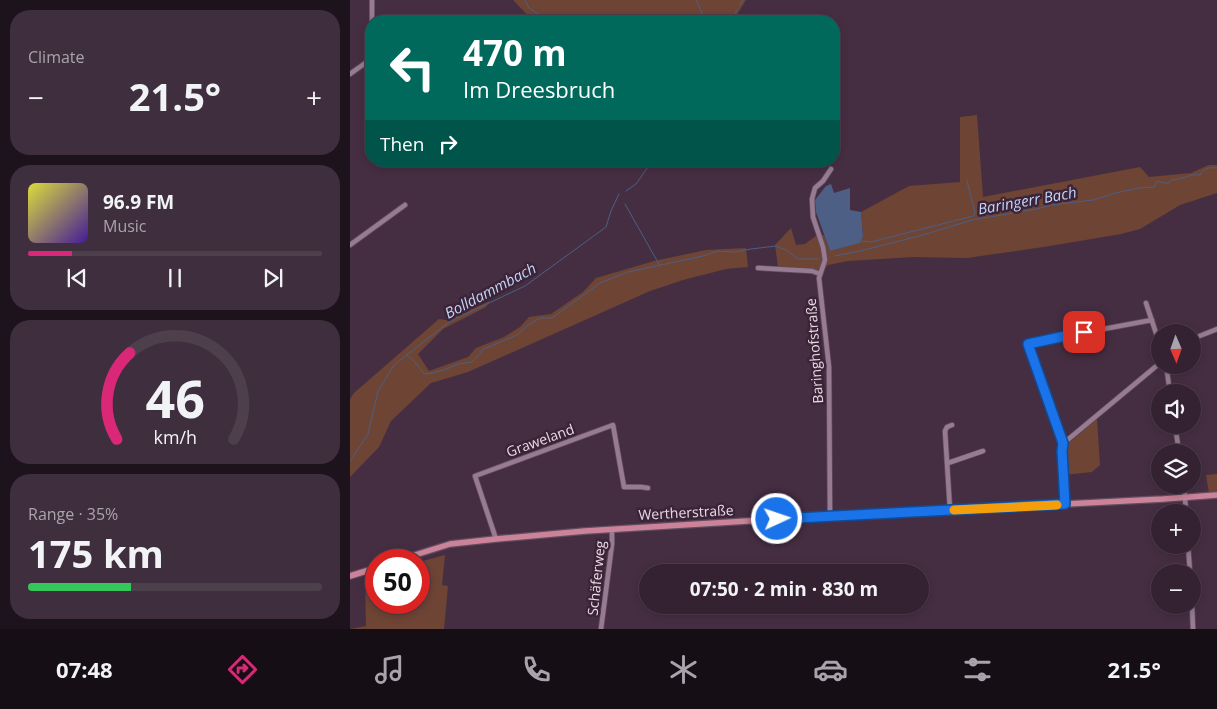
<!DOCTYPE html>
<html lang="en">
<head>
<meta charset="utf-8">
<style>
  body { margin:0; font-family:"Open Sans",sans-serif; background:#3f2f3e; color:#f1f3f6; height:100vh; display:flex; flex-direction:column; font-size:19px; white-space:nowrap }
  * { box-sizing:border-box; margin:0 }
  p { font-size:16px; color:#a9a4ac }
  .icon { flex:none; width:28px; height:28px; fill:none; stroke:currentColor; stroke-width:2; stroke-linecap:round; stroke-linejoin:round }
  .map { position:relative; flex:1; overflow:hidden }
  .panel { display:flex; flex-direction:column; gap:10px; padding:10px; background:#1d131c; width:350px }
  .panel>* { flex:none }
  .hud { position:absolute; left:15px; top:15px; width:475px; height:152px; border-radius:20px; box-shadow:0 2px 8px #0003,0 0 0 1px #4e3f4d; background:#00695c; color:#fff; overflow:hidden }
  .needle { width:32px; rotate:178deg }
  .controls { position:absolute; left:801px; top:324px; display:grid; gap:10px }
  .controls a { display:grid; place-items:center; width:50px; height:50px; border-radius:50%; background:#342232; box-shadow:0 2px 8px #0003,0 0 0 1px #4e3f4d; font-size:25px }
  .speed { position:absolute; left:15px; top:549px; display:flex; gap:10px; font-size:25px; font-weight:700; text-align:center }
  .speed>* { display:grid; place-content:center; width:65px; height:65px; border-radius:50%; background:#342232; box-shadow:0 2px 8px #0003,0 0 0 1px #4e3f4d; line-height:1 }
  .speed .limit { border:8px solid #d22; background:#fff; color:#111 }
  .pin { position:absolute; display:grid; place-items:center; width:42px; height:42px; color:#fff; margin:-21px; border-radius:10px; box-shadow:0 2px 8px #0006 }
  .me { position:absolute; width:55px; margin:-28px; rotate:87deg; stroke-linejoin:round; filter:drop-shadow(0 0 4px #0008) }
  .turn { display:flex; align-items:center; gap:18px; height:105px; padding:0 15px; font-size:22px }
  .turn .icon { width:65px; height:65px; stroke-width:2.5 }
  .turn b { display:block; font-size:35px; line-height:42px }
  .then { display:flex; align-items:center; height:48px; padding:0 15px; background:#0003; gap:10px; font-size:19px }
  .big { font-size:38px; font-weight:700; line-height:1.1 }
  .panel .tile { flex:1; display:flex; flex-direction:column; justify-content:center; gap:8px; min-width:0; padding:0 18px; border-radius:20px; background:#3f2f3e }
  .panel .dial { align-items:center; gap:0 }
  .dial svg { height:130px; overflow:visible; fill:none; stroke:#4e3f4d; stroke-width:7; stroke-linecap:round; text-anchor:middle }
  .dial text { fill:#f1f3f6; stroke:none }
  .song { display:flex; align-items:center; gap:15px }
  .cover { width:60px; height:60px; border-radius:8px; background:linear-gradient(135deg,hsl(60 70% 55%),hsl(260 70% 35%)) }
  .played { height:5px; border-radius:2px; background:linear-gradient(90deg,#db2777 15%,#4e3f4d 15%) }
  .keys { display:flex; justify-content:space-around; direction:ltr }
  .heat { display:flex; justify-content:space-between; align-items:center; font-size:28px; direction:ltr }
  .charge { height:8px; border-radius:4px; background:linear-gradient(90deg,#34c759 35%,#4e3f4d 0) }
  .trip { position:absolute; left:289px; top:564px; width:290px; height:50px; border-radius:25px; background:#342232; box-shadow:0 2px 8px #0003,0 0 0 1px #4e3f4d; font-weight:700; line-height:50px; text-align:center }
  .menu { display:flex; height:80px; justify-content:space-around; align-items:center; background:#150e14; color:#a9a4ac }
  .menu .icon { width:35px; height:35px }
  .menu .on { color:#db2777 }
  .menu b { font-size:22px; color:#f1f3f6 }
  main { display:flex; flex:1; min-height:0 }
  .map>svg:first-child { display:block }
  .green { fill:#6e4435 }
  .water { fill:#4d5f84 }
  .lines { fill:none; stroke-linecap:round; stroke-linejoin:round }
  .stream { stroke:#4d5f84; stroke-width:1 }
  .minor-casing { stroke:#614d5e; stroke-width:6 }
  .major-casing { stroke:#614d5e; stroke-width:8 }
  .minor { stroke:#977b92; stroke-width:4.5 }
  .major { stroke:#cc839a; stroke-width:5.5 }
  .route-casing { stroke:#114b97; stroke-width:12 }
  .route { stroke:#1a73e8; stroke-width:9 }
  .slow { stroke:#f59e0b; stroke-width:9 }
  .labels { text-anchor:middle; dominant-baseline:central; stroke-width:5; stroke-linejoin:round; paint-order:stroke }
  .street-label { font-size:14px; fill:#ebdbe7; stroke:#3c2438 }
  .water-label { font-size:15px; font-style:italic; fill:#c2d4fa; stroke:#3c2438 }
</style>
</head>
<body>
<main>
<section class="panel">
<div class="tile"><p>Climate</p>
<div class="heat"><a>−</a><b class="big">21.5°</b><a>+</a></div>
</div>
<div class="tile">
<div class="song"><i class="cover"></i><div><b>96.9 FM</b><p>Music</p></div></div>
<div class="played"></div>
<div class="keys"><svg class="icon" aria-label="previous" viewBox="0 0 24 24"><path d="M18 5L8 12l10 7zM5 5v14"/></svg><svg class="icon" aria-label="pause" viewBox="0 0 24 24"><path d="M8 5v14M16 5v14"/></svg><svg class="icon" aria-label="next" viewBox="0 0 24 24"><path d="M6 5l10 7-10 7zM19 5v14"/></svg></div>
</div>
<div class="tile dial"><svg viewBox="0 0 100 80">
<path d="M14 69A42 42 0 1 1 86 69"/>
<path d="M14 69A42 42 0 0 1 22 16" stroke="#db2777"/>
<text x="50" y="56" font-size="32" font-weight="700">46</text>
<text x="50" y="72" font-size="11">km/h</text>
</svg></div>
<div class="tile"><p>Range · 35%</p><b class="big">175 km</b><div class="charge"></div></div>
</section>
<div class="map">
<svg width="867" height="629" viewBox="0 0 867 629">
  <rect width="100%" height="100%" fill="#462e42"/>
  <path class="green" d="M163,0H396L383,21H183Z
    M627,115L633,197L790,167L799,177L841,173L859,165H867V193L830,205L790,229L771,234L700,246L617,258L563,257L498,261L478,265L473,271L428,267L425,245L441,228L446,245L455,244L467,235H474L480,251L494,247L513,236L511,212L559,186L610,182V117Z
    M396,248L398,267L376,269L333,280L300,291L118,372L81,383L41,421L29,447L0,477V399L4,393L89,319L96,320L140,301L136,307L93,329L68,354L79,371L118,357L126,348L154,337L170,327L179,317L201,314L233,292L246,278L304,261L356,250Z
    M747,419L750,465L742,472L714,475V451L716,445Z
    M867,474V492L859,493L856,475Z
    M95,555L92,585L98,586L94,629H0L16,626L15,580L26,576V602H69V562Z"/>
  <path class="water" d="M481,184L484,193L500,188V210L511,212L513,236L510,243L480,251L466,212L465,200L476,186Z"/>
  <g class="lines">
    <path class="stream" d="M175,0L179,8L199,21
      M346,0L356,21
      M390,5L393,0
      M381,21L387,10
      M276,191L286,184L302,161
      M275,204L310,266
      M511,241L521,242L623,216L625,213L617,181
      M485,256L514,250L573,235L622,220L687,209L701,205L743,200L766,193L788,188L804,187L807,181L813,183H819L821,180C832,180 841,173 850,175C853,168 860,167 867,168
      M57,355L65,362L74,374L82,373L94,370L108,364L122,362L134,349L167,335L178,325L190,318H202L250,283L278,272L353,256L368,251L384,252L401,249L426,246L436,250L448,259H468
      M0,461L18,434L28,391L44,365L99,322L175,286L256,227L261,211L269,194"/>
    <g class="minor-casing">
      <path id="minor" d="M22,0V21
        M0,74L21,59
        M0,245L55,205
        M408,268L462,271L470,274
        M796,303L810,345
        M842,339L867,329
        M816,365L820,392
        M825,425L829,452
        M713,443L715,442L810,363
        M598,463L633,451
        M834,485L836,512
        M715,504L712,451L713,443L678,343L802,320
        M600,510L595,431L597,427L602,425
        M480,516L479,367L469,278L475,260L473,247L463,217L462,199L465,188L473,181L481,169
        M146,539L125,476L263,425L274,487H291L298,488
        M838,545L840,572
        M842,605L843,629
        M251,629L262,544V529"/>
    </g>
    <g class="major-casing">
      <path id="major" d="M49,560L100,544L146,539L235,531L480,516L813,499L867,495
        M0,576L26,568"/>
    </g>
    <use href="#minor" class="minor"/>
    <use href="#major" class="major"/>
  </g>
  <g class="lines">
    <g class="route-casing">
      <path id="route" d="M427,519L715,504L712,451L713,443L678,344L734,332"/>
    </g>
    <use href="#route" class="route"/>
    <path class="slow" d="M604,510L707,505"/>
  </g>
  <g class="labels">
    <g class="street-label">
      <text transform="translate(464 351) rotate(-94)">Baringhofstraße</text>
      <text transform="translate(190 440) rotate(-20)">Graweland</text>
      <text transform="translate(336 512) rotate(-3)">Wertherstraße</text>
      <text transform="translate(246 578) rotate(-84)">Schäferweg</text>
    </g>
    <g class="water-label">
      <text transform="translate(677 200) rotate(-10)">Baringerr Bach</text>
      <text transform="translate(140 290) rotate(-28)">Bolldammbach</text>
    </g>
  </g>
</svg>
<div class="controls">
<a><svg class="needle" viewBox="-14 -14 28 28"><path d="M0-13l5 13h-10z" fill="#e53935"/><path d="M0 13l5-13h-10z" fill="#a9a4ac"/></svg></a>
<a><svg class="icon" aria-label="sound" viewBox="0 0 24 24"><path d="M4 9h4l5-4v14l-5-4H4zM17 9q2 3 0 6"/></svg></a>
<a><svg class="icon" aria-label="layers" viewBox="0 0 24 24"><path d="M12 4l9 5-9 5-9-5zM3 14l9 5 9-5"/></svg></a>
<a>+</a>
<a>−</a>
</div>
<div class="speed"><div class="limit">50</div></div>
<div class="pin" style="left:734px;top:332px;background:#d93025"><svg class="icon" aria-label="arrive" viewBox="0 0 24 24"><path d="M6 21V4h12l-3 4 3 4H6"/></svg></div>
<svg class="me" style="left:427px;top:519px" viewBox="-20 -20 40 40"><circle r="17" fill="#1a73e8" stroke="#fff" stroke-width="3"/><path d="M0-11L8 9 0 5-8 9z" fill="#fff"/></svg>
<div class="trip">07:50 · 2 min · 830 m</div>
<div class="hud">
<div class="turn"><svg class="icon" aria-label="left" viewBox="0 0 24 24"><path d="M17 20v-9H6M10 6l-5 5 5 5"/></svg><div><b>470 m</b>Im Dreesbruch</div></div>
<div class="then">Then<svg class="icon" aria-label="right" viewBox="0 0 24 24"><path d="M7 20v-9h11M14 6l5 5-5 5"/></svg></div>
</div>
</div>
</main>
<nav class="menu">
<b>07:48</b>
<svg class="icon on" aria-label="directions" viewBox="0 0 24 24"><path d="M12 3l9 9-9 9-9-9zM9 14v-3h6M13 9l2 2-2 2"/></svg>
<svg class="icon" aria-label="music" viewBox="0 0 24 24"><path d="M9 18V5l10-2v13"/><circle cx="6" cy="18" r="3"/><circle cx="16" cy="16" r="3"/></svg>
<svg class="icon" aria-label="phone" viewBox="0 0 24 24"><path d="M5 4h4l2 5-3 2q2 4 5 5l2-3 5 2v4C11 20 4 13 5 4z"/></svg>
<svg class="icon" aria-label="climate" viewBox="0 0 24 24"><path d="M12 3v18M4 7l16 10M4 17L20 7"/></svg>
<svg class="icon" aria-label="car" viewBox="0 0 24 24"><path d="M5 17H2v-5l4-1 3-4h7l3 4 3 1v5h-3M9 17h6M6 11h13"/><circle cx="7" cy="17" r="2"/><circle cx="17" cy="17" r="2"/></svg>
<svg class="icon" aria-label="filters" viewBox="0 0 24 24"><path d="M4 7h16M4 17h16"/><circle cx="9" cy="7" r="2"/><circle cx="15" cy="17" r="2"/></svg>
<b>21.5°</b>
</nav>
</body>
</html>
